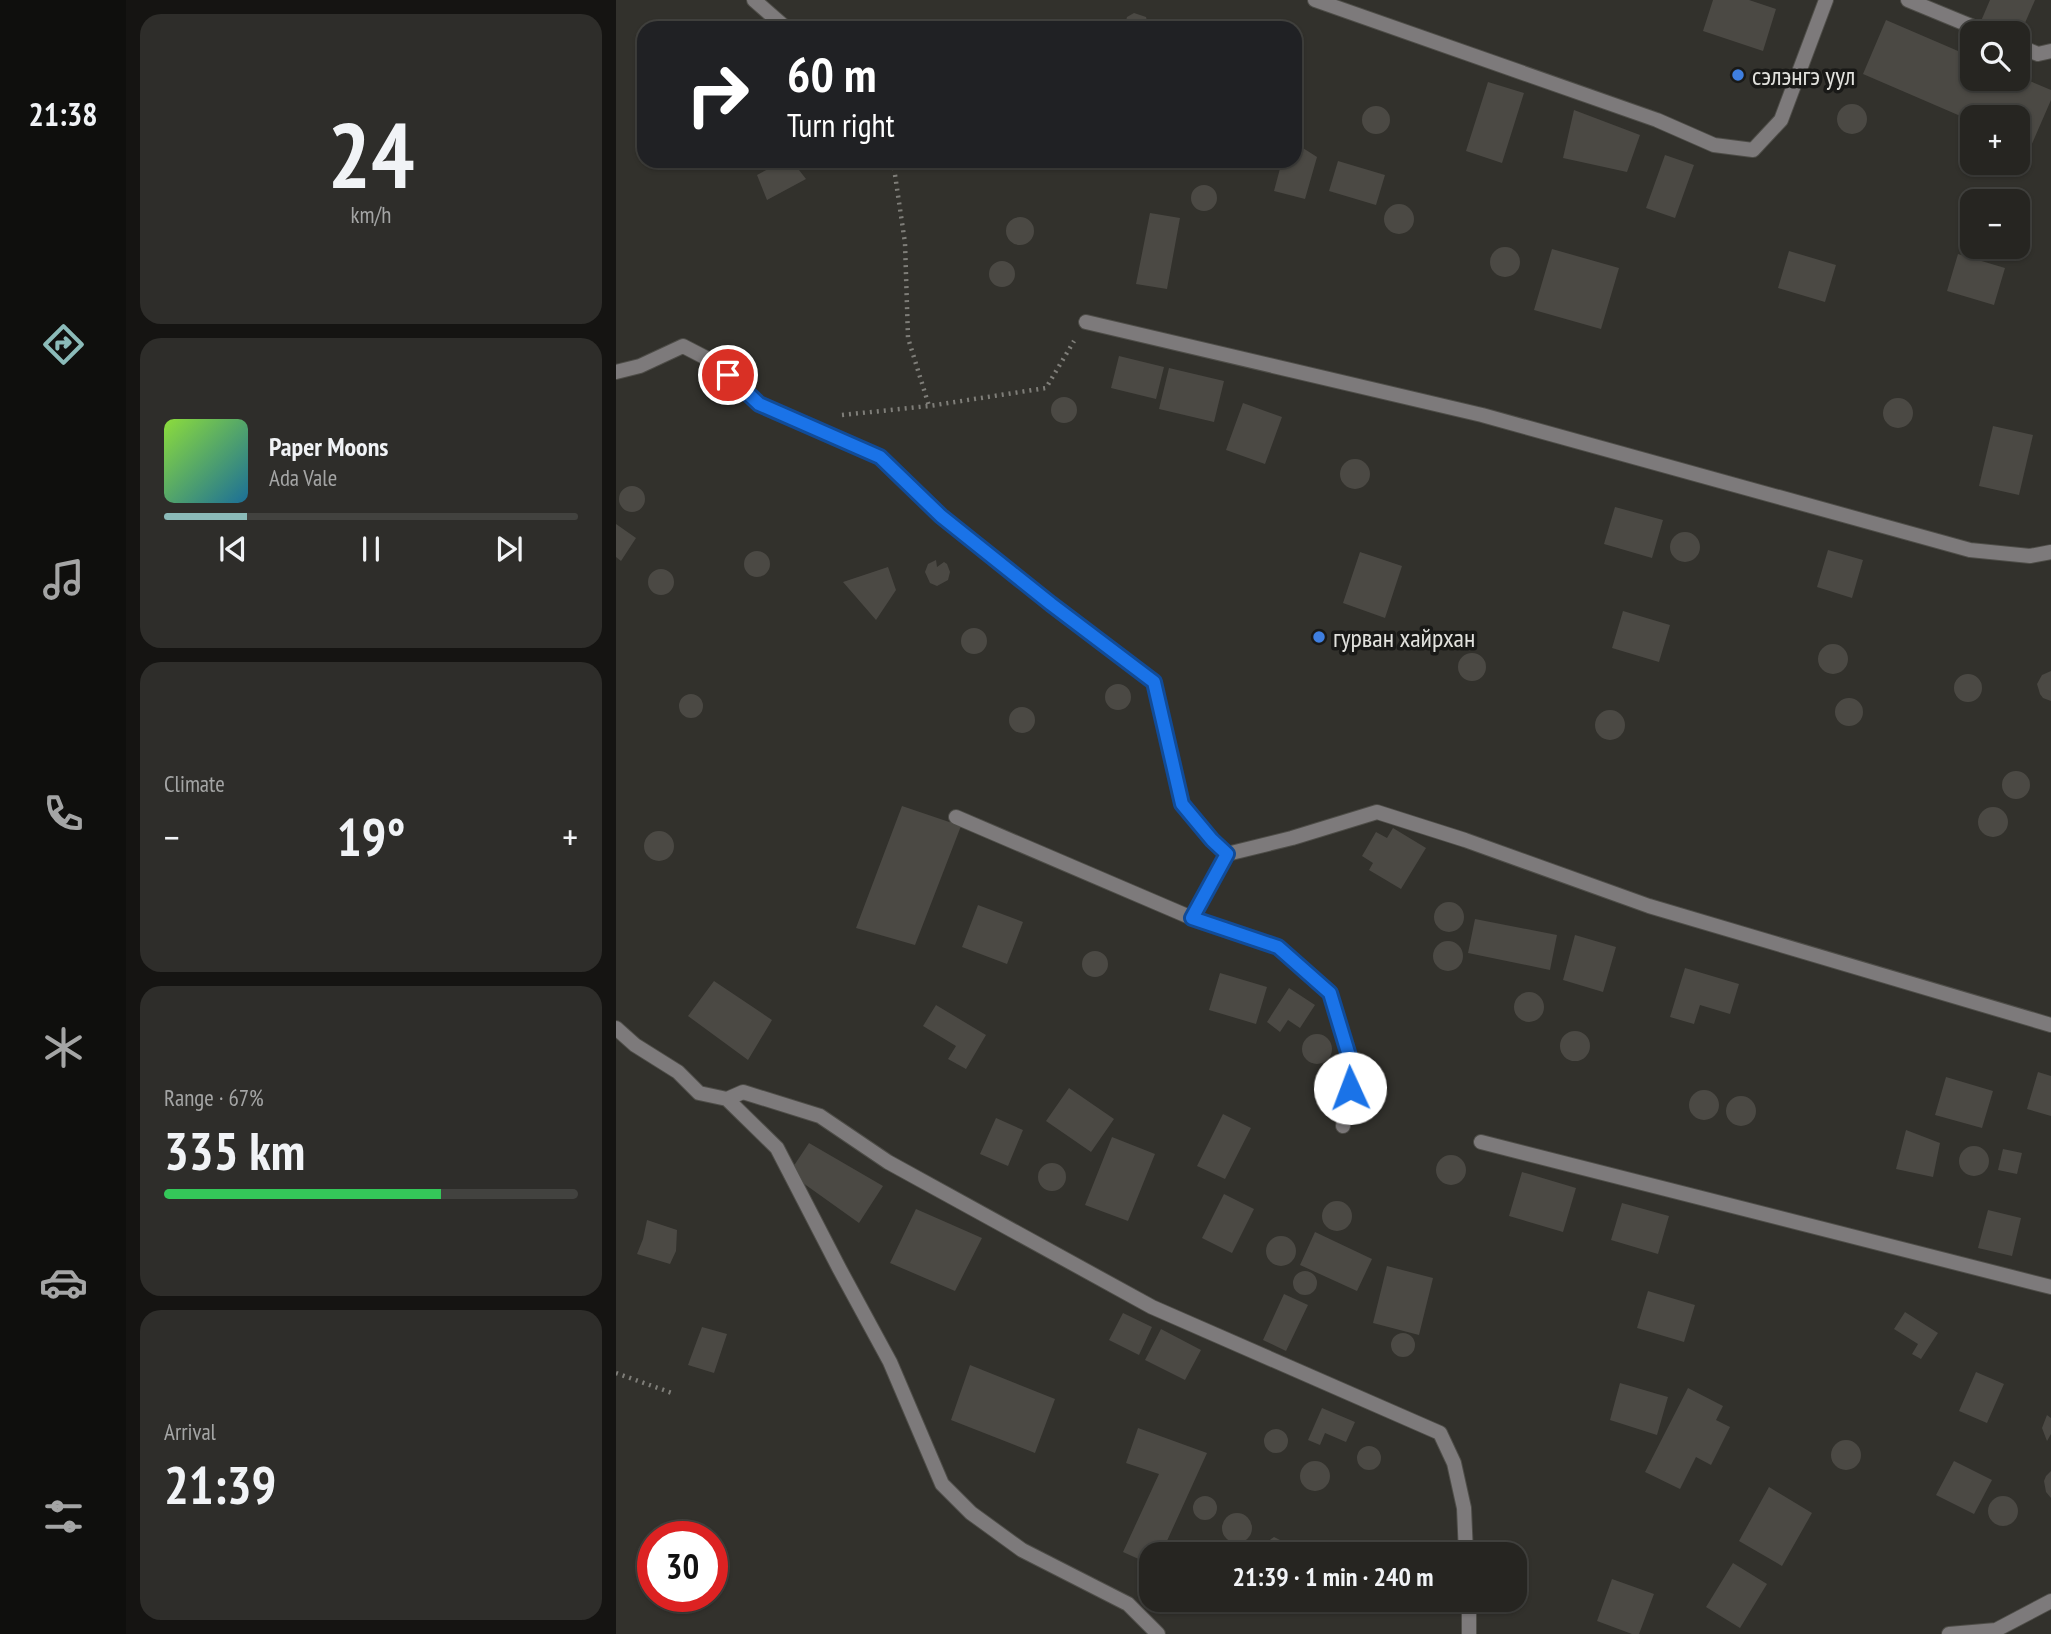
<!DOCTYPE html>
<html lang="en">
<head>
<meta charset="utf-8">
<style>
  body { margin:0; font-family:"PT Sans Narrow",sans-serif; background:#2e2d2a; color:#f1f3f6; height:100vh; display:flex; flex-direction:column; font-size:26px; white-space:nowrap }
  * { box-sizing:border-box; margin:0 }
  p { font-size:23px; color:#a4a5a5 }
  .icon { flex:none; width:38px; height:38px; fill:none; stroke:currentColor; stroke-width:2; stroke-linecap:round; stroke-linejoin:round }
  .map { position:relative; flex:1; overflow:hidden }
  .side { display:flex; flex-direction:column; gap:14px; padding:14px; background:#151412; width:490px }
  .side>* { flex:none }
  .hud { position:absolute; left:21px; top:21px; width:665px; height:147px; border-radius:21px; box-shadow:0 2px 5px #0004,0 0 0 2px #42423f; background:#202124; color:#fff; overflow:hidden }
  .buttons { position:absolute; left:1344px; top:21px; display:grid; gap:14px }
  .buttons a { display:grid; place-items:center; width:70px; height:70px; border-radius:14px; background:#262521; box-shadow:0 2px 5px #0004,0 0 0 2px #42423f; font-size:35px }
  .speed { position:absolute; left:21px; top:1521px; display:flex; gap:14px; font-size:35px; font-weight:700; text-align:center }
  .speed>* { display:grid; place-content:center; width:91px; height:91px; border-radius:50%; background:#262521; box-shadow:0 2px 5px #0004,0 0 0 2px #42423f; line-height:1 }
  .speed .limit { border:10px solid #d22; background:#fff; color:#111 }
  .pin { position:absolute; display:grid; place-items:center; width:60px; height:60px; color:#fff; margin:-30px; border:4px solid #fff; border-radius:50%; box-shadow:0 2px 7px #0007 }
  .me { position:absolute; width:77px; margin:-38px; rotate:358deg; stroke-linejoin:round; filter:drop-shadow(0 0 5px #0008) }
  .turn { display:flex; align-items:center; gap:24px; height:147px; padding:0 35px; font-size:32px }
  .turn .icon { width:91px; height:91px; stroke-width:2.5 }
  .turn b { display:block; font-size:49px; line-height:60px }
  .big { font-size:52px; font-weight:600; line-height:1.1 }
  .side .widget { flex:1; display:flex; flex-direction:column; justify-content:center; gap:10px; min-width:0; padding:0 24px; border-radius:21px; background:#2e2d2a }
  .side .dial { align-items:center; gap:0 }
  .dial b { font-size:91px; line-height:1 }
  .song { display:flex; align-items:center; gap:21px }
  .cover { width:84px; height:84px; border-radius:10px; background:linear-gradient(135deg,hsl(90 70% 55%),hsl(200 70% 35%)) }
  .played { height:7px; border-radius:4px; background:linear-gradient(90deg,#8bbbb9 20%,#42423f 20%) }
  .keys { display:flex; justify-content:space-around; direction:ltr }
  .heat { display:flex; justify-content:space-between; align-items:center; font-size:38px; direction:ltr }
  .charge { height:10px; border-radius:5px; background:linear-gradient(90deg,#34c759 67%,#42423f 0) }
  .trip { position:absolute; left:523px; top:1542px; width:388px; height:70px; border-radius:21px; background:#262521; box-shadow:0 2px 5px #0004,0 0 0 2px #42423f; font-weight:600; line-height:70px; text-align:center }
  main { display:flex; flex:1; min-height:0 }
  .menu { display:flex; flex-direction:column; width:126px; justify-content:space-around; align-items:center; background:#0f0f0d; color:#a4a5a5 }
  .menu .icon { width:49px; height:49px }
  .menu .current { color:#8bbbb9 }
  .menu b { font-size:32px; color:#f1f3f6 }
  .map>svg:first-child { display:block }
  .building { fill:#4b4944 }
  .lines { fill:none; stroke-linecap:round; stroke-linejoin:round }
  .minor-casing { stroke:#4e4d48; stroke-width:16 }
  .path { stroke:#7f7e79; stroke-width:4.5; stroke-dasharray:2 5; stroke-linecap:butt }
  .minor { stroke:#7d7a7b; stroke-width:14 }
  .route-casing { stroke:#114b97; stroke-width:18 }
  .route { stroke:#1a73e8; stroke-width:12 }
  .shop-dot { fill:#3f7fe0; stroke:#191917; stroke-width:2.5 }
  .labels { text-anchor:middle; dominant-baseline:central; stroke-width:7; stroke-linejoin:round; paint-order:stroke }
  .poi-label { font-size:26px; fill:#e1e1dd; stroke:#191917; text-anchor:start }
</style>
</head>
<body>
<main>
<nav class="menu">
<b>21:38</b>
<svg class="icon current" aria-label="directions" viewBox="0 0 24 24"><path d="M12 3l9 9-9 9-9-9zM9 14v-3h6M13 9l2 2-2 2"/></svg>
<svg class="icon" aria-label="music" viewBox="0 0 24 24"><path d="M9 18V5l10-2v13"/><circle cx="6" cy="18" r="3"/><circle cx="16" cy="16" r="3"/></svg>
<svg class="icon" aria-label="phone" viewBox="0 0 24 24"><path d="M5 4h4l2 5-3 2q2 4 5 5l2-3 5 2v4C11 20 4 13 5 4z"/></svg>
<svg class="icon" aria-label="climate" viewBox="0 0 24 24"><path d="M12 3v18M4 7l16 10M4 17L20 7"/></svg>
<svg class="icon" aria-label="car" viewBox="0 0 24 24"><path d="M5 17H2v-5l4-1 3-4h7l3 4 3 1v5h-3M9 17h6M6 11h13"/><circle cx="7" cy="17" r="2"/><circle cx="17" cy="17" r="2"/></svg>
<svg class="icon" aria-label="filters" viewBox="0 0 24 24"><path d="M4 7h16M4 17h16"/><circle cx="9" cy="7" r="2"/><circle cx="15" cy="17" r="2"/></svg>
</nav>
<section class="side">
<div class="widget dial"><b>24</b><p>km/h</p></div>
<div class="widget">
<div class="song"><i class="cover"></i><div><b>Paper Moons</b><p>Ada Vale</p></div></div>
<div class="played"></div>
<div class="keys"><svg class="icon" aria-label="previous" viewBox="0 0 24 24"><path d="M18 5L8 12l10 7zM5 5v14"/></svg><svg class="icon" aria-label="pause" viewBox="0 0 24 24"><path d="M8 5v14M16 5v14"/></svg><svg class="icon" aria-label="next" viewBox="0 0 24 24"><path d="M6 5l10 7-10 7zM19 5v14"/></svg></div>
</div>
<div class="widget"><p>Climate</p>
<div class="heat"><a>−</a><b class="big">19°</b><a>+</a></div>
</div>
<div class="widget"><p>Range · 67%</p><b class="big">335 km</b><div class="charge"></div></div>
<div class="widget"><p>Arrival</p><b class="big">21:39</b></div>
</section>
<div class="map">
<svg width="1435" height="1634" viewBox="0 0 1435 1634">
  <rect width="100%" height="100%" fill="#32312c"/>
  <path class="building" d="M1097,0H1133L1160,9L1147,51L1087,31Z
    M1374,0H1419L1402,39V33H1391L1365,21Z
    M518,13L530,17L533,28H508L511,17Z
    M1270,20L1356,57V79H1402V76L1435,90V100L1415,146L1402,140V117H1356V121L1247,74Z
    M872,82L908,93L886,163L850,151Z
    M1221 119a15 15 0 1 1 30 0a15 15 0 1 1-30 0Z
    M746 120a14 14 0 1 1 28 0a14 14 0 1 1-28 0Z
    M958,110L1024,135L1011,172L947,158Z
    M679,143L701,157L689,199L658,191L666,161H679Z
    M1049,155L1078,165L1059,218L1030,208Z
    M167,161H176L190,179L151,200L141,175Z
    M722,161L769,175L760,205L713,191Z
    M575 198a13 13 0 1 1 26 0a13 13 0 1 1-26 0Z
    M768 219a15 15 0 1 1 30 0a15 15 0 1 1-30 0Z
    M534,213L564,218L551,289L520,284Z
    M390 231a14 14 0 1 1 28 0a14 14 0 1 1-28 0Z
    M874 262a15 15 0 1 1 30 0a15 15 0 1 1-30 0Z
    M936,249L1003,268L985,329L918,310Z
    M1173,251L1220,265L1209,302L1162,288Z
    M1342,254L1389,268L1378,305L1331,291Z
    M373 274a13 13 0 1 1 26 0a13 13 0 1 1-26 0Z
    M503,356L548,367L540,399L495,388Z
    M553,368L608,381L598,422L543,409Z
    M435 410a13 13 0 1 1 26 0a13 13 0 1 1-26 0Z
    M1267 413a15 15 0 1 1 30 0a15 15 0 1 1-30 0Z
    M627,403L666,417L649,464L610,450Z
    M1377,426L1417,435L1403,495L1363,486Z
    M724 474a15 15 0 1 1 30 0a15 15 0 1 1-30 0Z
    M3 499a13 13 0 1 1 26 0a13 13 0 1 1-26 0Z
    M999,507L1047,520L1036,558L988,544Z
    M0,524L20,538L5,561L0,557Z
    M1054 547a15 15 0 1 1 30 0a15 15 0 1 1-30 0Z
    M1212,550L1247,560L1236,598L1201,587Z
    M128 564a13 13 0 1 1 26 0a13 13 0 1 1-26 0Z
    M744,552L786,566L769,618L727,603Z
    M320,560L321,567L328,562L331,564L334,572L332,580L321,586L314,583L309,572L312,564Z
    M272,567L280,590L260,620L227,582Z
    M32 582a13 13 0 1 1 26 0a13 13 0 1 1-26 0Z
    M1007,611L1054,625L1043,662L996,648Z
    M345 641a13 13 0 1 1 26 0a13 13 0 1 1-26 0Z
    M1202 659a15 15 0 1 1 30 0a15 15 0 1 1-30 0Z
    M842 667a14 14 0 1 1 28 0a14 14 0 1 1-28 0Z
    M1435,671V701L1427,698L1424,694L1421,684L1426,675Z
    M1338 688a14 14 0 1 1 28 0a14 14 0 1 1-28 0Z
    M489 697a13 13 0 1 1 26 0a13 13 0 1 1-26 0Z
    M63 706a12 12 0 1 1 24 0a12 12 0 1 1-24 0Z
    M1219 712a14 14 0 1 1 28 0a14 14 0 1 1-28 0Z
    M393 720a13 13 0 1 1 26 0a13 13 0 1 1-26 0Z
    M979 725a15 15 0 1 1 30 0a15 15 0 1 1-30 0Z
    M1386 785a14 14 0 1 1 28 0a14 14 0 1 1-28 0Z
    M286,806L345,826L299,945L240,928Z
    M1362 822a15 15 0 1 1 30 0a15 15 0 1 1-30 0Z
    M777,828L810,848L785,889L753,870L757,863L746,856L760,832L771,838Z
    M28 846a15 15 0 1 1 30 0a15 15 0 1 1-30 0Z
    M818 917a15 15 0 1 1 30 0a15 15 0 1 1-30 0Z
    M362,905L407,922L391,964L346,947Z
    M859,919L941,935L934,970L852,953Z
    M959,935L1000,947L987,992L947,980Z
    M817 956a15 15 0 1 1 30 0a15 15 0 1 1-30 0Z
    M466 964a13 13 0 1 1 26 0a13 13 0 1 1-26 0Z
    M1069,968L1123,984L1114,1014L1084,1005L1078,1024L1054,1017Z
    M604,973L651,987L640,1024L593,1010Z
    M98,981L156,1020L132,1060L72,1016Z
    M673,988L699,1005L684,1028L672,1020L664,1032L651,1022Z
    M898 1007a15 15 0 1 1 30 0a15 15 0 1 1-30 0Z
    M320,1005L370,1035L350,1069L332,1059L340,1046L307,1026Z
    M944 1046a15 15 0 1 1 30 0a15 15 0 1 1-30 0Z
    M686 1049a15 15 0 1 1 30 0a15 15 0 1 1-30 0Z
    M1422,1072L1435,1076V1116L1411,1109Z
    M1330,1077L1377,1091L1366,1128L1319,1115Z
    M453,1088L498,1119L475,1152L430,1121Z
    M1073 1105a15 15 0 1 1 30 0a15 15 0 1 1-30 0Z
    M1110 1111a15 15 0 1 1 30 0a15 15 0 1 1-30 0Z
    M607,1114L635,1128L609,1179L581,1166Z
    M380,1118L407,1130L392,1166L364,1154Z
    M1290,1130L1324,1143L1317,1177L1280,1169Z
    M496,1137L539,1154L512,1221L469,1205Z
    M193,1143L267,1186L243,1223L173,1173Z
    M1343 1161a15 15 0 1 1 30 0a15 15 0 1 1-30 0Z
    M1387,1149L1406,1153L1401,1174L1382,1170Z
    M820 1170a15 15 0 1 1 30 0a15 15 0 1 1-30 0Z
    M422 1177a14 14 0 1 1 28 0a14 14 0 1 1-28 0Z
    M906,1172L960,1188L947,1232L893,1216Z
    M608,1194L638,1209L616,1253L586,1238Z
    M706 1216a15 15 0 1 1 30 0a15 15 0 1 1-30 0Z
    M1006,1203L1053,1216L1042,1254L995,1240Z
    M300,1209L366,1238L339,1291L274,1263Z
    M1372,1210L1405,1218L1396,1256L1362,1248Z
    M31,1220L61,1230L60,1251L54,1264L21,1254L27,1239Z
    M699,1232L756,1259L741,1291L684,1265Z
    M650 1251a15 15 0 1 1 30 0a15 15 0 1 1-30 0Z
    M771,1266L817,1278L803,1335L757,1323Z
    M677 1283a12 12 0 1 1 24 0a12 12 0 1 1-24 0Z
    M1032,1291L1079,1305L1068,1342L1021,1328Z
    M668,1294L692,1305L670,1351L647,1340Z
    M1289,1312L1322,1333L1305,1359L1296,1354L1302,1344L1278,1329Z
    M507,1313L536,1327L523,1355L493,1340Z
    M86,1327L111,1334L98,1373L72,1365Z
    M545,1329L585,1350L569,1380L529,1360Z
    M775 1345a12 12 0 1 1 24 0a12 12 0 1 1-24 0Z
    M354,1365L439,1399L419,1453L335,1420Z
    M1360,1372L1388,1384L1371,1423L1343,1411Z
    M1004,1383L1052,1397L1041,1435L994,1420Z
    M1072,1388L1107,1406L1100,1420L1114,1427L1095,1465L1080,1457L1064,1489L1029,1472Z
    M706,1408L739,1422L730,1442L709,1433L704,1445L692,1440Z
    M1431,1415L1435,1418V1434L1431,1441L1426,1428Z
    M522,1428L591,1453L545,1554H536V1565L507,1552L543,1474L510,1463Z
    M648 1441a12 12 0 1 1 24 0a12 12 0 1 1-24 0Z
    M1215 1455a15 15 0 1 1 30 0a15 15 0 1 1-30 0Z
    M741 1458a12 12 0 1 1 24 0a12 12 0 1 1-24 0Z
    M684 1476a15 15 0 1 1 30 0a15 15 0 1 1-30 0Z
    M1338,1461L1376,1480L1358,1514L1320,1495Z
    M1435,1471V1498L1430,1492L1428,1481L1430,1476Z
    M1153,1487L1196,1513L1166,1566L1123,1541Z
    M1372 1511a15 15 0 1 1 30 0a15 15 0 1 1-30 0Z
    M577 1508a12 12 0 1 1 24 0a12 12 0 1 1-24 0Z
    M606 1528a15 15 0 1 1 30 0a15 15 0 1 1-30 0Z
    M658,1537L668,1542L671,1549L670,1554H648V1544Z
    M1117,1563L1151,1584L1124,1628L1090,1607Z
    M996,1579L1038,1594L1023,1634H1016L981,1621Z"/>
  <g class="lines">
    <g class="minor-casing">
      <path id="minor" d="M138,0L170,28
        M699,0L1041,120L1098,145L1137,150L1165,120L1210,0
        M1292,0L1372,33
        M1402,46L1422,54L1435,51
        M470,322L866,415L1354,550L1414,556L1435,552
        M0,372L24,366L67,346L96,361L143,404L264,457L325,516L435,604L538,682L566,804L596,840L611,854L676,838L761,812L849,840L1033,906L1435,1025
        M340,817L576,918
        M611,854L576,918L662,947L714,993L737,1069L727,1126
        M0,1028L19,1045L62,1072L83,1093L111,1099L161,1148L223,1268L274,1362L326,1484L355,1513L406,1550L512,1604L542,1634
        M111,1099L127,1092L204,1116L272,1162L536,1307L824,1433L838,1463L848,1508L850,1554
        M865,1142L1435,1287
        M853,1600V1634
        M1333,1634L1380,1630L1435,1601"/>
    </g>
    <path class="path" d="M277,161L289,243L292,338L313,406
      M226,415L313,406L430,388L458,341
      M0,1373L56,1393"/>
    <use href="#minor" class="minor"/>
  </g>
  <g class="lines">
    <g class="route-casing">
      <path id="route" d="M112,375L143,404L264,457L325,516L435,604L538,682L566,804L596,840L611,854L576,918L662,947L714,993L737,1069L734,1088"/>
    </g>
    <use href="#route" class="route"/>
  </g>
  <g class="shop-dot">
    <circle cx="1122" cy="75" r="7"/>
    <circle cx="703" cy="637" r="7"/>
  </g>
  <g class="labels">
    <g class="poi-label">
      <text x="1136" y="75">сэлэнгэ уул</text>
      <text x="717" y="637">гурван хайрхан</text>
    </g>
  </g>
</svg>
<div class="buttons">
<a><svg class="icon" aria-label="search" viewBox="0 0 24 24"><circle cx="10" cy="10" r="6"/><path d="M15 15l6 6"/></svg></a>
<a>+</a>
<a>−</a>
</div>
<div class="speed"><div class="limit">30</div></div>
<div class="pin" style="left:112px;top:375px;background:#d93025"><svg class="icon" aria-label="arrive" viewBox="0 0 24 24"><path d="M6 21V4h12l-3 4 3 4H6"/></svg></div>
<svg class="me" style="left:734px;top:1088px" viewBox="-20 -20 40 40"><circle r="19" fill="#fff"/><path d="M0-13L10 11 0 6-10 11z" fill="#1a73e8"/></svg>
<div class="trip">21:39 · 1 min · 240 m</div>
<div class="hud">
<div class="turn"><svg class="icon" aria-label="right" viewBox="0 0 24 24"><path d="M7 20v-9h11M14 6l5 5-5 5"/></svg><div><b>60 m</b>Turn right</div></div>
</div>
</div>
</main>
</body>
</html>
